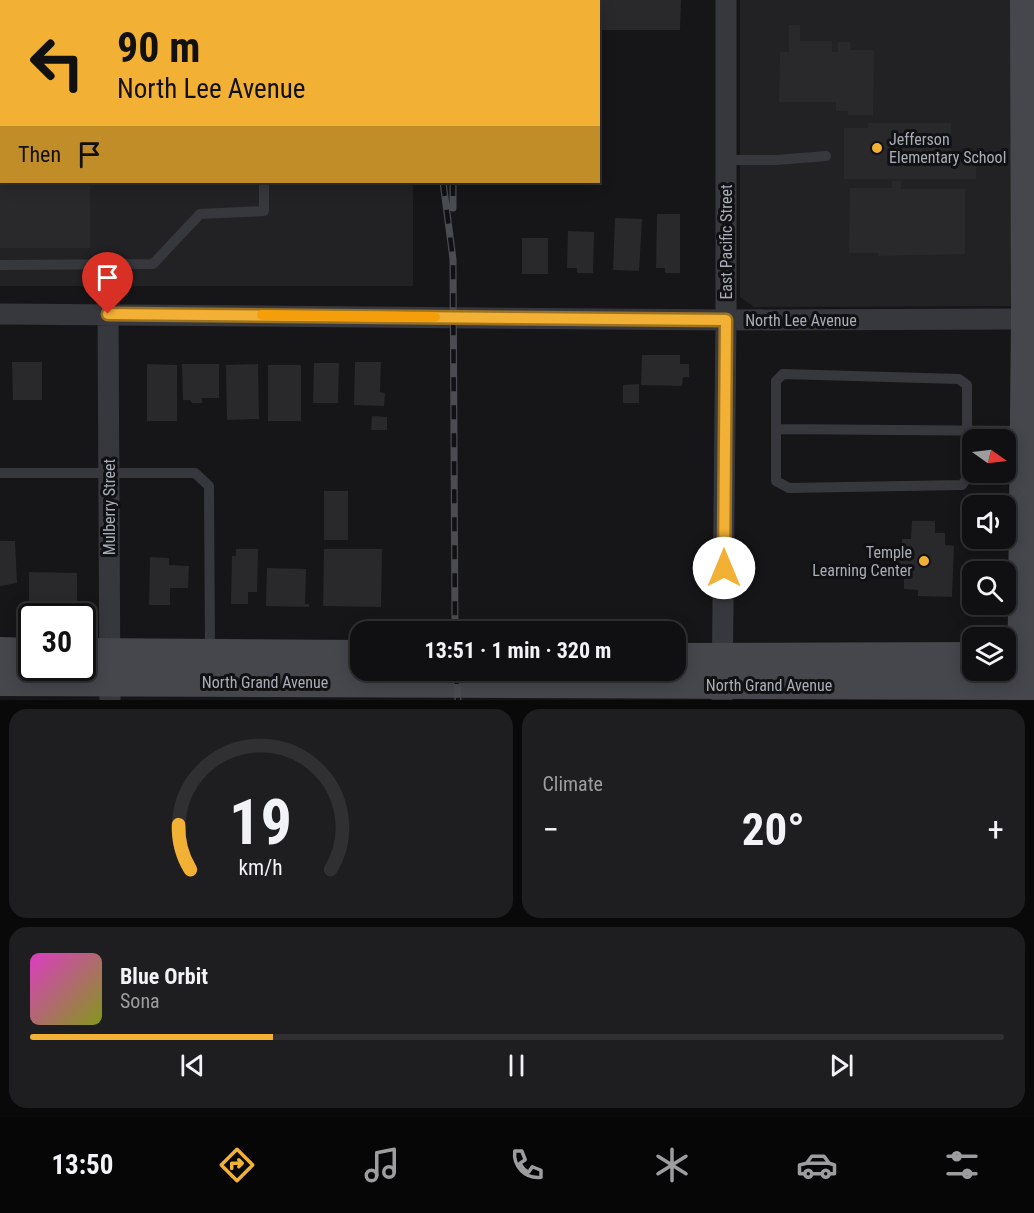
<!DOCTYPE html>
<html lang="en">
<head>
<meta charset="utf-8">
<style>
  body { margin:0; font-family:"Roboto Condensed",sans-serif; background:#1e1e20; color:#f1f3f6; height:100vh; display:flex; flex-direction:column; font-size:22px; white-space:nowrap }
  * { box-sizing:border-box; margin:0 }
  p { font-size:20px; color:#9c9d9f }
  .icon { flex:none; width:33px; height:33px; fill:none; stroke:currentColor; stroke-width:2; stroke-linecap:round; stroke-linejoin:round }
  .map { position:relative; height:700px; overflow:hidden }
  .panel { display:flex; flex-direction:column; gap:9px; padding:9px; background:#09090a; flex:1 }
  .panel>* { flex:none }
  .banner { position:absolute; left:0px; top:0px; width:600px; height:183px; box-shadow:0 3px 15px #0003,0 0 0 2px #303032; background:#f2b134; color:#111; overflow:hidden }
  .needle { width:39px; rotate:104deg }
  .controls { position:absolute; left:962px; top:429px; display:grid; gap:12px }
  .controls a { display:grid; place-items:center; width:54px; height:54px; border-radius:12px; background:#101012; box-shadow:0 3px 15px #0003,0 0 0 2px #303032; font-size:30px }
  .speed { position:absolute; left:18px; top:603px; display:flex; gap:12px; font-size:30px; font-weight:700; text-align:center }
  .speed>* { display:grid; place-content:center; width:78px; height:78px; border-radius:50%; background:#101012; box-shadow:0 3px 15px #0003,0 0 0 2px #303032; line-height:1 }
  .speed .limit { border:3px solid #111; border-radius:9px; background:#fff; color:#111 }
  .pin { position:absolute; display:grid; place-items:center; width:51px; height:51px; color:#fff; margin:-62px -26px; border-radius:50% 50% 50% 0; rotate:-45deg; box-shadow:0 0 6px #0007 }
  .pin .icon { rotate:45deg }
  .me { position:absolute; width:66px; margin:-33px; rotate:0deg; stroke-linejoin:round; filter:drop-shadow(0 0 4px #0008) }
  .turn { display:flex; align-items:center; gap:21px; height:126px; padding:0 18px; font-size:27px }
  .turn .icon { width:78px; height:78px; stroke-width:2.5 }
  .turn b { display:block; font-size:42px; line-height:51px }
  .then { display:flex; align-items:center; height:57px; padding:0 18px; background:#0003; gap:12px; font-size:22px }
  .big { font-size:45px; font-weight:700; line-height:1.1 }
  .panel .widget { flex:1; display:flex; flex-direction:column; justify-content:center; gap:9px; min-width:0; padding:0 21px; border-radius:18px; background:#1e1e20 }
  .panel .dial { align-items:center; gap:0 }
  .dial svg { height:156px; overflow:visible; fill:none; stroke:#303032; stroke-width:7; stroke-linecap:round; text-anchor:middle }
  .dial text { fill:#f1f3f6; stroke:none }
  .song { display:flex; align-items:center; gap:18px }
  .cover { width:72px; height:72px; border-radius:9px; background:linear-gradient(135deg,hsl(310 70% 55%),hsl(70 70% 35%)) }
  .played { height:6px; border-radius:3px; background:linear-gradient(90deg,#f2b134 25%,#303032 25%) }
  .keys { display:flex; justify-content:space-around; direction:ltr }
  .heat { display:flex; justify-content:space-between; align-items:center; font-size:33px; direction:ltr }
  .panel .tiles { flex:1; display:grid; gap:9px; grid-template-columns:1fr 1fr }
  .widget:last-child { grid-column:span 2 }
  .trip { position:absolute; left:350px; top:621px; width:336px; height:60px; border-radius:18px; background:#101012; box-shadow:0 3px 15px #0003,0 0 0 2px #303032; font-weight:700; line-height:60px; text-align:center }
  .menu { display:flex; height:96px; justify-content:space-around; align-items:center; background:#060607; color:#9c9d9f }
  .menu .icon { width:42px; height:42px }
  .menu .active { color:#f2b134 }
  .menu b { font-size:27px; color:#f1f3f6 }
  .map>svg:first-child { display:block }
  .built { fill:#222225 }
  .building { fill:#29292c }
  .lines { fill:none; stroke-linecap:round; stroke-linejoin:round }
  .lane { stroke:#37383d; stroke-width:10 }
  .street { stroke:#37383d; stroke-width:21 }
  .secondary { stroke:#45474d; stroke-width:30 }
  .rail-casing { stroke:#4a4c52; stroke-width:7 }
  .rail { stroke:#111113; stroke-width:4.5; stroke-dasharray:14; stroke-linecap:butt }
  .route-casing { stroke:#9d7322; stroke-width:15 }
  .route { stroke:#f2b134; stroke-width:10 }
  .slow { stroke:#f59e0b; stroke-width:10 }
  .poi-dot { fill:#f2b134; stroke:#111113; stroke-width:2 }
  .labels { text-anchor:middle; dominant-baseline:central; stroke-width:6; stroke-linejoin:round; paint-order:stroke }
  .poi-label { font-size:16px; fill:#a8adb8; stroke:#111113; text-anchor:start }
  .street-label { font-size:16px; fill:#a8adb8; stroke:#111113 }
</style>
</head>
<body>
<div class="map">
<svg width="1034" height="700" viewBox="0 0 1034 700">
  <rect width="100%" height="100%" fill="#161618"/>
  <path class="built" d="M0,0H412L2,2V182H413V286H0Z
    M740,0H1013L1015,306L754,307L740,297Z"/>
  <path class="building" d="M598,0H681L680,30H598Z
    M789,25H800V41H832V52H838V42H850V50H874L873,115H848V111H836V102H779L780,52H789Z
    M868,123H951V152H976V179H844V128H868Z
    M892,181H901V189H965V254L879,256L878,253H849L850,188H892Z
    M0,182H90V248H0Z
    M657,214H680V273H665V268H656Z
    M615,218L642,219L639,271L613,270Z
    M568,231L594,232L593,273H577V268H567Z
    M522,238H548V274H522Z
    M642,355H680V364H689V377H683L682,386L641,385Z
    M12,362H42V400H13Z
    M355,362H381L380,392L385,393L384,406L354,405Z
    M314,363H339L338,403H313Z
    M147,364L177,365V421H147Z
    M182,364H219V398H202V403H192L190,400H183Z
    M258,364L259,419L227,420L226,365Z
    M268,365H301V421H268Z
    M639,384V403H623V385Z
    M372,416L387,417V430H371Z
    M324,491H348V540H324Z
    M912,521H935V533H945V545L954,546L952,597L918,596V590L904,589V568H895V554L902,555V539H911Z
    M0,541H15L17,583L0,586Z
    M236,549H258L257,592H248V604H231L232,556H236Z
    M324,549H382L381,607L323,606Z
    M150,557L169,558V565L189,566L188,588H170V605H149Z
    M267,568L306,569L305,604H309V607L266,606Z
    M29,572L77,573V601H48V606H29Z"/>
  <g class="lines">
    <path class="lane" d="M263,0V2
      M726,160H777L826,156
      M0,265L153,264L200,214L264,211V182
      M776,429V381L783,374L959,379L967,385V478L962,485L789,488L776,481V429L1024,431
      M0,473H195L209,486L210,653"/>
    <path class="street" d="M0,314L726,320L1026,319
      M108,314L110,700
      M722,700L726,320V0"/>
    <path class="secondary" d="M0,652L32,653
      M82,653L360,655
      M675,658L972,657
      M0,681L1034,685
      M1022,700L1026,319L1025,0"/>
    <g class="rail-casing">
      <path id="rail" d="M427,0V2
        M440,0V2
        M452,0V2
        M443,182L453,259L455,632
        M453,182V208
        M456,670L458,700"/>
    </g>
    <use href="#rail" class="rail"/>
  </g>
  <g class="lines">
    <g class="route-casing">
      <path id="route" d="M108,314L726,320L724,568"/>
    </g>
    <use href="#route" class="route"/>
    <path class="slow" d="M262,315L435,317"/>
  </g>
  <g class="poi-dot">
    <circle cx="877" cy="148" r="6"/>
    <circle cx="924" cy="561" r="6"/>
  </g>
  <g class="labels">
    <g class="poi-label">
      <text x="889" y="139">Jefferson<tspan x="889" dy="18">Elementary School</tspan></text>
      <text x="912" y="552" text-anchor="end">Temple<tspan x="912" dy="18">Learning Center</tspan></text>
    </g>
    <g class="street-label">
      <text transform="translate(726 242) rotate(-90)">East Pacific Street</text>
      <text x="801" y="320">North Lee Avenue</text>
      <text transform="translate(109 507) rotate(-90)">Mulberry Street</text>
      <text x="265" y="682">North Grand Avenue</text>
      <text x="769" y="685">North Grand Avenue</text>
    </g>
  </g>
</svg>
<div class="controls">
<a><svg class="needle" viewBox="-14 -14 28 28"><path d="M0-13l5 13h-10z" fill="#e53935"/><path d="M0 13l5-13h-10z" fill="#9c9d9f"/></svg></a>
<a><svg class="icon" aria-label="sound" viewBox="0 0 24 24"><path d="M4 9h4l5-4v14l-5-4H4zM17 9q2 3 0 6"/></svg></a>
<a><svg class="icon" aria-label="search" viewBox="0 0 24 24"><circle cx="10" cy="10" r="6"/><path d="M15 15l6 6"/></svg></a>
<a><svg class="icon" aria-label="layers" viewBox="0 0 24 24"><path d="M12 4l9 5-9 5-9-5zM3 14l9 5 9-5"/></svg></a>
</div>
<div class="speed"><div class="limit">30</div></div>
<div class="pin" style="left:108px;top:314px;background:#d93025"><svg class="icon" aria-label="arrive" viewBox="0 0 24 24"><path d="M6 21V4h12l-3 4 3 4H6"/></svg></div>
<svg class="me" style="left:724px;top:568px" viewBox="-20 -20 40 40"><circle r="19" fill="#fff"/><path d="M0-13L10 11 0 6-10 11z" fill="#f2b134"/></svg>
<div class="trip">13:51 · 1 min · 320 m</div>
<div class="banner">
<div class="turn"><svg class="icon" aria-label="left" viewBox="0 0 24 24"><path d="M17 20v-9H6M10 6l-5 5 5 5"/></svg><div><b>90 m</b>North Lee Avenue</div></div>
<div class="then">Then<svg class="icon" aria-label="arrive" viewBox="0 0 24 24"><path d="M6 21V4h12l-3 4 3 4H6"/></svg></div>
</div>
</div>
<section class="panel">
<div class="tiles">
<div class="widget dial"><svg viewBox="0 0 100 80">
<path d="M14 69A42 42 0 1 1 86 69"/>
<path d="M14 69A42 42 0 0 1 8 46" stroke="#f2b134"/>
<text x="50" y="56" font-size="32" font-weight="700">19</text>
<text x="50" y="72" font-size="11">km/h</text>
</svg></div>
<div class="widget"><p>Climate</p>
<div class="heat"><a>−</a><b class="big">20°</b><a>+</a></div>
</div>
<div class="widget">
<div class="song"><i class="cover"></i><div><b>Blue Orbit</b><p>Sona</p></div></div>
<div class="played"></div>
<div class="keys"><svg class="icon" aria-label="previous" viewBox="0 0 24 24"><path d="M18 5L8 12l10 7zM5 5v14"/></svg><svg class="icon" aria-label="pause" viewBox="0 0 24 24"><path d="M8 5v14M16 5v14"/></svg><svg class="icon" aria-label="next" viewBox="0 0 24 24"><path d="M6 5l10 7-10 7zM19 5v14"/></svg></div>
</div>
</div>
</section>
<nav class="menu">
<b>13:50</b>
<svg class="icon active" aria-label="directions" viewBox="0 0 24 24"><path d="M12 3l9 9-9 9-9-9zM9 14v-3h6M13 9l2 2-2 2"/></svg>
<svg class="icon" aria-label="music" viewBox="0 0 24 24"><path d="M9 18V5l10-2v13"/><circle cx="6" cy="18" r="3"/><circle cx="16" cy="16" r="3"/></svg>
<svg class="icon" aria-label="phone" viewBox="0 0 24 24"><path d="M5 4h4l2 5-3 2q2 4 5 5l2-3 5 2v4C11 20 4 13 5 4z"/></svg>
<svg class="icon" aria-label="climate" viewBox="0 0 24 24"><path d="M12 3v18M4 7l16 10M4 17L20 7"/></svg>
<svg class="icon" aria-label="car" viewBox="0 0 24 24"><path d="M5 17H2v-5l4-1 3-4h7l3 4 3 1v5h-3M9 17h6M6 11h13"/><circle cx="7" cy="17" r="2"/><circle cx="17" cy="17" r="2"/></svg>
<svg class="icon" aria-label="filters" viewBox="0 0 24 24"><path d="M4 7h16M4 17h16"/><circle cx="9" cy="7" r="2"/><circle cx="15" cy="17" r="2"/></svg>
</nav>
</body>
</html>
